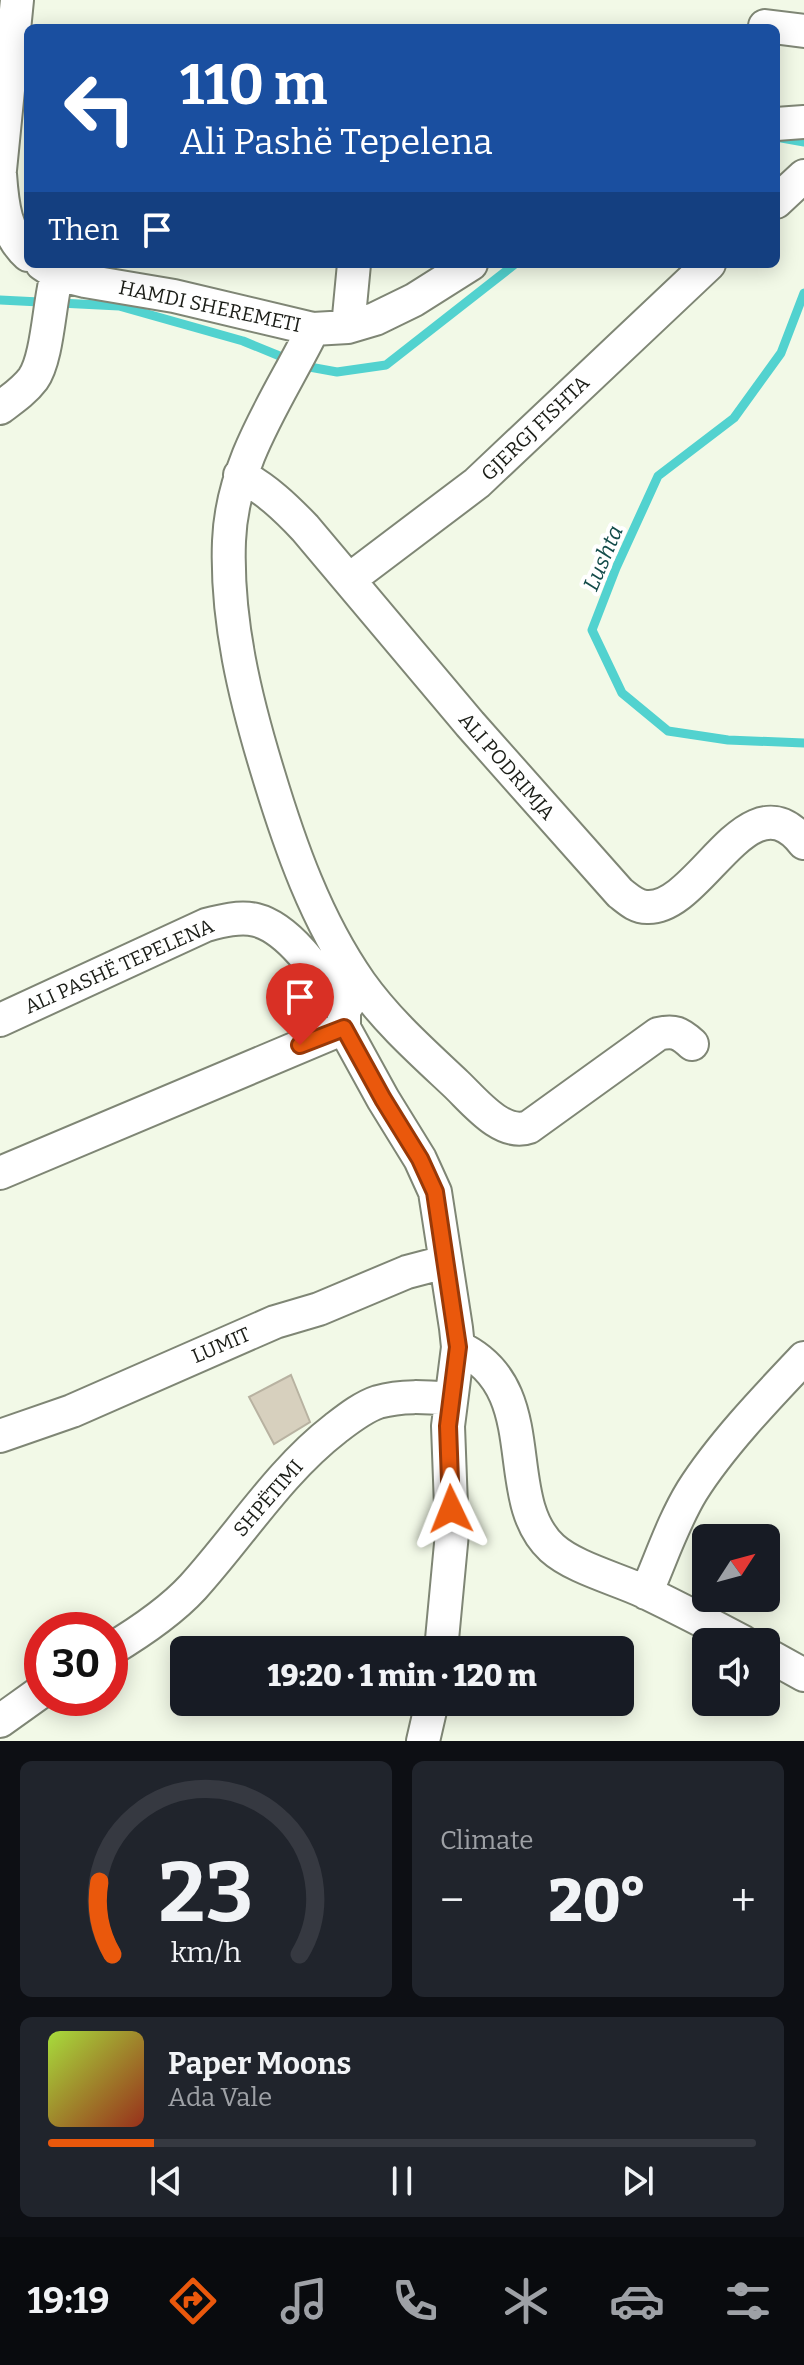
<!DOCTYPE html>
<html lang="en">
<head>
<meta charset="utf-8">
<style>
  body { margin:0; font-family:Bitter,serif; background:#20242c; color:#f1f3f6; height:100vh; display:flex; flex-direction:column; font-size:30px; white-space:nowrap }
  * { box-sizing:border-box; margin:0 }
  p { font-size:26px; color:#9ea1a6 }
  .icon { flex:none; width:44px; height:44px; fill:none; stroke:currentColor; stroke-width:2; stroke-linecap:round; stroke-linejoin:round }
  .map { position:relative; height:1741px; overflow:hidden }
  .sheet { display:flex; flex-direction:column; gap:20px; padding:20px; background:#0d0f14; flex:1 }
  .sheet>* { flex:none }
  .banner { position:absolute; left:24px; top:24px; width:756px; height:244px; border-radius:12px; box-shadow:0 4px 20px #0003; background:#1a4fa0; color:#fff; overflow:hidden }
  .needle { width:52px; rotate:54deg }
  .fabs { position:absolute; left:692px; top:1524px; display:grid; gap:16px }
  .fabs a { display:grid; place-items:center; width:88px; height:88px; border-radius:12px; background:#171b24; box-shadow:0 4px 20px #0003; font-size:40px }
  .speed { position:absolute; left:24px; top:1612px; display:flex; gap:16px; font-size:40px; font-weight:700; text-align:center }
  .speed>* { display:grid; place-content:center; width:104px; height:104px; border-radius:50%; background:#171b24; box-shadow:0 4px 20px #0003; line-height:1 }
  .speed .limit { border:12px solid #d22; background:#fff; color:#111 }
  .pin { position:absolute; display:grid; place-items:center; width:68px; height:68px; color:#fff; margin:-82px -34px; border-radius:50% 50% 50% 0; rotate:-45deg; box-shadow:0 0 8px #0007 }
  .pin .icon { rotate:45deg }
  .me { position:absolute; width:88px; margin:-44px; rotate:358deg; stroke-linejoin:round; filter:drop-shadow(0 0 6px #0008) }
  .turn { display:flex; align-items:center; gap:28px; height:168px; padding:0 24px; font-size:36px }
  .turn .icon { width:104px; height:104px; stroke-width:2.5 }
  .turn b { display:block; font-size:56px; line-height:68px }
  .then { display:flex; align-items:center; height:76px; padding:0 24px; background:#0003; gap:16px; font-size:30px }
  .big { font-size:60px; font-weight:800; line-height:1.1 }
  .sheet .widget { flex:1; display:flex; flex-direction:column; justify-content:center; gap:12px; min-width:0; padding:0 28px; border-radius:12px; background:#20242c }
  .sheet .dial { align-items:center; gap:0 }
  .dial svg { height:208px; overflow:visible; fill:none; stroke:#363941; stroke-width:7; stroke-linecap:round; text-anchor:middle }
  .dial text { fill:#f1f3f6; stroke:none }
  .song { display:flex; align-items:center; gap:24px }
  .cover { width:96px; height:96px; border-radius:12px; background:linear-gradient(135deg,hsl(80 70% 55%),hsl(10 70% 35%)) }
  .played { height:8px; border-radius:4px; background:linear-gradient(90deg,#ea580c 15%,#363941 15%) }
  .keys { display:flex; justify-content:space-around; direction:ltr }
  .heat { display:flex; justify-content:space-between; align-items:center; font-size:44px; direction:ltr }
  .sheet .tiles { flex:1; display:grid; gap:20px; grid-template-columns:1fr 1fr }
  .widget:last-child { grid-column:span 2 }
  .trip { position:absolute; left:170px; top:1636px; width:464px; height:80px; border-radius:12px; background:#171b24; box-shadow:0 4px 20px #0003; font-weight:800; line-height:80px; text-align:center }
  .menu { display:flex; height:128px; justify-content:space-around; align-items:center; background:#090b0e; color:#9ea1a6 }
  .menu .icon { width:56px; height:56px }
  .menu .on { color:#ea580c }
  .menu b { font-size:36px; color:#f1f3f6 }
  .map>svg:first-child { display:block }
  .lines { fill:none; stroke-linecap:round; stroke-linejoin:round }
  .stream { stroke:#52d2cf; stroke-width:9 }
  .building { fill:#d7d0be; stroke:#b8b2a1; stroke-width:2 }
  .street-casing { stroke:#7f8675; stroke-width:36 }
  .street { stroke:#fff; stroke-width:32 }
  .route-casing { stroke:#983908; stroke-width:20 }
  .route { stroke:#ea580c; stroke-width:14 }
  .labels { text-anchor:middle; dominant-baseline:central; stroke-width:8; stroke-linejoin:round; paint-order:stroke }
  .street-label { font-size:20px; fill:#1b1d17; stroke:#fff }
  .water-label { font-size:22px; font-style:italic; fill:#134c4a; stroke:#fff }
</style>
</head>
<body>
<div class="map">
<svg width="804" height="1741" viewBox="0 0 804 1741">
  <rect width="100%" height="100%" fill="#f2f9e7"/>
  <g class="lines">
    <path class="stream" d="M776,137L804,142
      M804,293L781,353L734,418L658,476L616,568L592,630L622,693L668,731L728,740L804,743
      M0,300L119,306L243,341L304,366L337,372L386,365L515,264"/>
  </g>
  <path class="building" d="M291,1375L310,1422L274,1444L249,1397Z"/>
  <g class="lines">
    <g class="street-casing">
      <path id="street" d="M765,26L804,31
        M776,124L804,122
        M0,170L17,0
        M0,174C2,203 5,234 28,255
        M776,202L804,176
        M42,264L57,274L85,281L174,296L313,329L348,327L375,319L414,300L471,264
        M348,327L354,264
        M313,329C279,398 232,461 229,541C226,620 245,698 268,773C290,846 316,920 360,983C387,1021 422,1052 456,1084C474,1101 502,1137 529,1127L658,1034C674,1030 680,1033 692,1044
        M0,408C12,399 24,391 33,379C48,358 49,302 57,274
        M240,475C266,489 285,507 305,528L470,724L620,893C629,900 636,907 647,907C701,910 748,772 804,843
        M350,579L477,483L709,264
        M361,985L344,1010V1028L383,1099L420,1159L435,1192L456,1328L458,1347L448,1426L452,1533L441,1650
        M0,1020L206,925C221,921 240,916 256,920C292,929 324,981 344,1010
        M0,1173L344,1028
        M458,1347C547,1388 497,1497 552,1548C574,1568 618,1579 645,1592C678,1608 711,1625 743,1642
        M0,1436L72,1411L275,1322L319,1309L407,1272L445,1262
        M646,1593C661,1559 673,1522 692,1491C721,1445 767,1397 804,1358
        M110,1650C140,1632 170,1612 193,1587C241,1534 279,1472 336,1428C349,1418 363,1407 378,1402C402,1395 426,1397 451,1399
        M766,1654L804,1675
        M0,1721L42,1691
        M423,1741L432,1702"/>
    </g>
    <use href="#street" class="street"/>
  </g>
  <g class="lines">
    <g class="route-casing">
      <path id="route" d="M300,1045L344,1028L383,1099L420,1159L435,1192L458,1347L448,1426L451,1509"/>
    </g>
    <use href="#route" class="route"/>
  </g>
  <g class="labels">
    <g class="street-label">
      <text transform="translate(210 306) rotate(12)">HAMDI SHEREMETI</text>
      <text transform="translate(535 428) rotate(-44)">GJERGJ FISHTA</text>
      <text transform="translate(507 766) rotate(49)">ALI PODRIMJA</text>
      <text transform="translate(119 966) rotate(-24)">ALI PASHË TEPELENA</text>
      <text transform="translate(221 1345) rotate(-23)">LUMIT</text>
      <text transform="translate(268 1498) rotate(-49)">SHPËTIMI</text>
    </g>
    <g class="water-label">
      <text transform="translate(603 558) rotate(-67)">Lushta</text>
    </g>
  </g>
</svg>
<div class="fabs">
<a><svg class="needle" viewBox="-14 -14 28 28"><path d="M0-13l5 13h-10z" fill="#e53935"/><path d="M0 13l5-13h-10z" fill="#9ea1a6"/></svg></a>
<a><svg class="icon" aria-label="sound" viewBox="0 0 24 24"><path d="M4 9h4l5-4v14l-5-4H4zM17 9q2 3 0 6"/></svg></a>
</div>
<div class="speed"><div class="limit">30</div></div>
<div class="pin" style="left:300px;top:1045px;background:#d93025"><svg class="icon" aria-label="arrive" viewBox="0 0 24 24"><path d="M6 21V4h12l-3 4 3 4H6"/></svg></div>
<svg class="me" style="left:451px;top:1509px" viewBox="-20 -20 40 40"><path d="M0-17L14 15 0 8-14 15z" fill="#ea580c" stroke="#fff" stroke-width="4"/></svg>
<div class="trip">19:20 · 1 min · 120 m</div>
<div class="banner">
<div class="turn"><svg class="icon" aria-label="left" viewBox="0 0 24 24"><path d="M17 20v-9H6M10 6l-5 5 5 5"/></svg><div><b>110 m</b>Ali Pashë Tepelena</div></div>
<div class="then">Then<svg class="icon" aria-label="arrive" viewBox="0 0 24 24"><path d="M6 21V4h12l-3 4 3 4H6"/></svg></div>
</div>
</div>
<section class="sheet">
<div class="tiles">
<div class="widget dial"><svg viewBox="0 0 100 80">
<path d="M14 69A42 42 0 1 1 86 69"/>
<path d="M14 69A42 42 0 0 1 9 41" stroke="#ea580c"/>
<text x="50" y="56" font-size="32" font-weight="700">23</text>
<text x="50" y="72" font-size="11">km/h</text>
</svg></div>
<div class="widget"><p>Climate</p>
<div class="heat"><a>−</a><b class="big">20°</b><a>+</a></div>
</div>
<div class="widget">
<div class="song"><i class="cover"></i><div><b>Paper Moons</b><p>Ada Vale</p></div></div>
<div class="played"></div>
<div class="keys"><svg class="icon" aria-label="previous" viewBox="0 0 24 24"><path d="M18 5L8 12l10 7zM5 5v14"/></svg><svg class="icon" aria-label="pause" viewBox="0 0 24 24"><path d="M8 5v14M16 5v14"/></svg><svg class="icon" aria-label="next" viewBox="0 0 24 24"><path d="M6 5l10 7-10 7zM19 5v14"/></svg></div>
</div>
</div>
</section>
<nav class="menu">
<b>19:19</b>
<svg class="icon on" aria-label="directions" viewBox="0 0 24 24"><path d="M12 3l9 9-9 9-9-9zM9 14v-3h6M13 9l2 2-2 2"/></svg>
<svg class="icon" aria-label="music" viewBox="0 0 24 24"><path d="M9 18V5l10-2v13"/><circle cx="6" cy="18" r="3"/><circle cx="16" cy="16" r="3"/></svg>
<svg class="icon" aria-label="phone" viewBox="0 0 24 24"><path d="M5 4h4l2 5-3 2q2 4 5 5l2-3 5 2v4C11 20 4 13 5 4z"/></svg>
<svg class="icon" aria-label="climate" viewBox="0 0 24 24"><path d="M12 3v18M4 7l16 10M4 17L20 7"/></svg>
<svg class="icon" aria-label="car" viewBox="0 0 24 24"><path d="M5 17H2v-5l4-1 3-4h7l3 4 3 1v5h-3M9 17h6M6 11h13"/><circle cx="7" cy="17" r="2"/><circle cx="17" cy="17" r="2"/></svg>
<svg class="icon" aria-label="filters" viewBox="0 0 24 24"><path d="M4 7h16M4 17h16"/><circle cx="9" cy="7" r="2"/><circle cx="15" cy="17" r="2"/></svg>
</nav>
</body>
</html>
